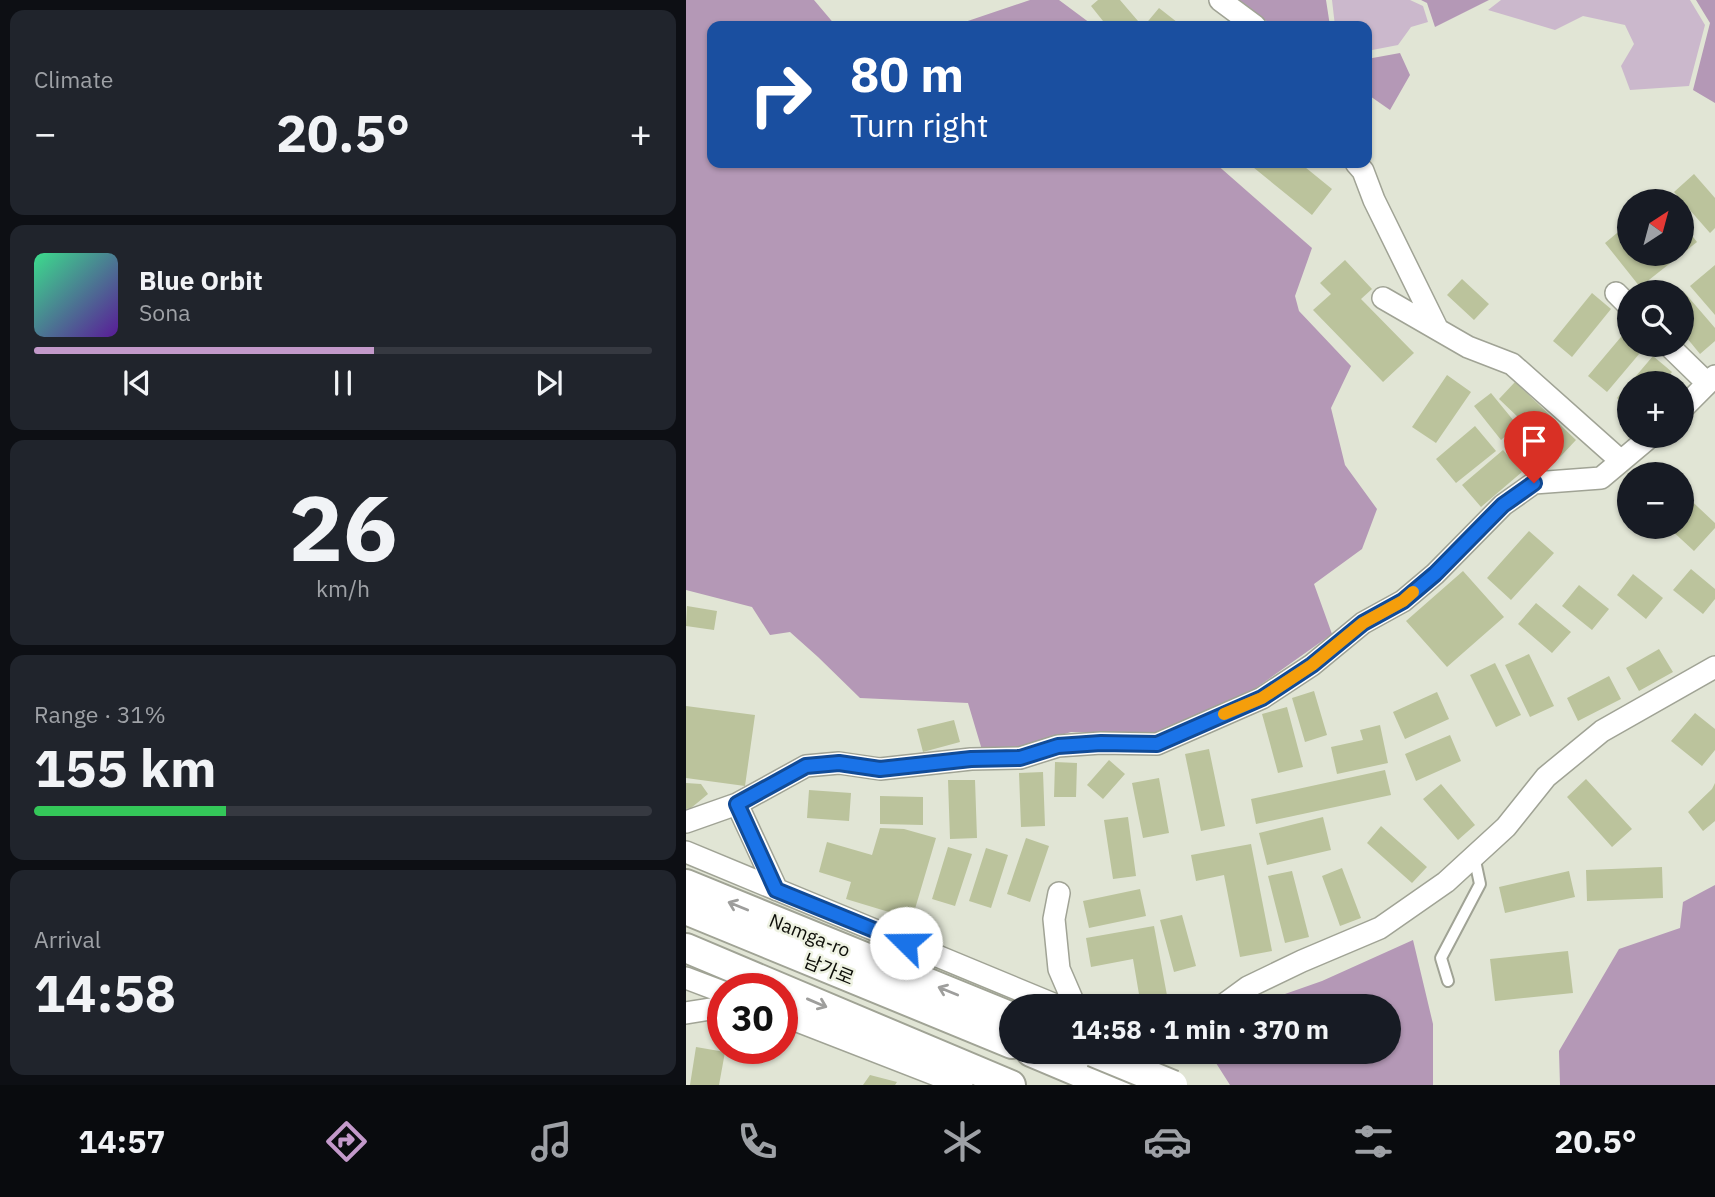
<!DOCTYPE html>
<html lang="en">
<head>
<meta charset="utf-8">
<style>
  body { margin:0; font-family:"IBM Plex Sans","Noto Sans KR",sans-serif; background:#20242c; color:#f1f3f6; height:100vh; display:flex; flex-direction:column; font-size:26px; white-space:nowrap }
  * { box-sizing:border-box; margin:0 }
  p { font-size:23px; color:#9ea1a6 }
  .icon { flex:none; width:38px; height:38px; fill:none; stroke:currentColor; stroke-width:2; stroke-linecap:round; stroke-linejoin:round }
  .map { position:relative; flex:1; overflow:hidden }
  .details { display:flex; flex-direction:column; gap:10px; padding:10px; background:#0d0f14; width:686px }
  .details>* { flex:none }
  .hud { position:absolute; left:21px; top:21px; width:665px; height:147px; border-radius:14px; box-shadow:0 2px 5px #0004; background:#1a4fa0; color:#fff; overflow:hidden }
  .needle { width:46px; rotate:36deg }
  .tools { position:absolute; left:931px; top:189px; display:grid; gap:14px }
  .tools a { display:grid; place-items:center; width:77px; height:77px; border-radius:50%; background:#171b24; box-shadow:0 2px 5px #0004; font-size:35px }
  .speed { position:absolute; left:21px; top:973px; display:flex; gap:14px; font-size:35px; font-weight:700; text-align:center }
  .speed>* { display:grid; place-content:center; width:91px; height:91px; border-radius:50%; background:#171b24; box-shadow:0 2px 5px #0004; line-height:1 }
  .speed .limit { border:10px solid #d22; background:#fff; color:#111 }
  .pin { position:absolute; display:grid; place-items:center; width:60px; height:60px; color:#fff; margin:-72px -30px; border-radius:50% 50% 50% 0; rotate:-45deg; box-shadow:0 0 7px #0007 }
  .pin .icon { rotate:45deg }
  .me { position:absolute; width:77px; margin:-38px; rotate:292deg; stroke-linejoin:round; filter:drop-shadow(0 0 5px #0008) }
  .turn { display:flex; align-items:center; gap:24px; height:147px; padding:0 28px; font-size:32px }
  .turn .icon { width:91px; height:91px; stroke-width:2.5 }
  .turn b { display:block; font-size:49px; line-height:60px }
  .big { font-size:52px; font-weight:800; line-height:1.1 }
  .details .widget { flex:1; display:flex; flex-direction:column; justify-content:center; gap:10px; min-width:0; padding:0 24px; border-radius:14px; background:#20242c }
  .details .dial { align-items:center; gap:0 }
  .dial b { font-size:91px; line-height:1 }
  .song { display:flex; align-items:center; gap:21px }
  .cover { width:84px; height:84px; border-radius:10px; background:linear-gradient(135deg,hsl(150 70% 55%),hsl(270 70% 35%)) }
  .played { height:7px; border-radius:4px; background:linear-gradient(90deg,#c399ca 55%,#363941 55%) }
  .keys { display:flex; justify-content:space-around; direction:ltr }
  .heat { display:flex; justify-content:space-between; align-items:center; font-size:38px; direction:ltr }
  .charge { height:10px; border-radius:5px; background:linear-gradient(90deg,#34c759 31%,#363941 0) }
  .trip { position:absolute; left:313px; top:994px; width:402px; height:70px; border-radius:35px; background:#171b24; box-shadow:0 2px 5px #0004; font-weight:800; line-height:70px; text-align:center }
  .tab-bar { display:flex; height:112px; justify-content:space-around; align-items:center; background:#090b0e; color:#9ea1a6 }
  .tab-bar .icon { width:49px; height:49px }
  .tab-bar .current { color:#c399ca }
  .tab-bar b { font-size:32px; color:#f1f3f6 }
  main { display:flex; flex:1; min-height:0 }
  .map>svg:first-child { display:block }
  .green { fill:#cbb8cc }
  .forest { fill:#b498b6 }
  .building { fill:#bbc39c }
  .lines { fill:none; stroke-linecap:round; stroke-linejoin:round }
  .service-casing { stroke:#a0a395; stroke-width:14 }
  .minor-casing { stroke:#a0a395; stroke-width:24 }
  .secondary-casing { stroke:#a0a395; stroke-width:32 }
  .service { stroke:#fff; stroke-width:10 }
  .minor { stroke:#fff; stroke-width:21 }
  .secondary { stroke:#fff; stroke-width:28 }
  .secondary-bridge-casing { stroke:#a0a395; stroke-width:32; stroke-linecap:butt }
  .secondary-bridge { stroke:#fff; stroke-width:28 }
  .oneway { stroke:#9e9e9c }
  .route-casing { stroke:#114b97; stroke-width:18 }
  .route { stroke:#1a73e8; stroke-width:12 }
  .slow { stroke:#f59e0b; stroke-width:12 }
  .labels { text-anchor:middle; dominant-baseline:central; stroke-width:5; stroke-linejoin:round; paint-order:stroke }
  .street-label { font-size:19px; fill:#0c0d08; stroke:#eef2e2 }
</style>
</head>
<body>
<main>
<section class="details">
<div class="widget"><p>Climate</p>
<div class="heat"><a>−</a><b class="big">20.5°</b><a>+</a></div>
</div>
<div class="widget">
<div class="song"><i class="cover"></i><div><b>Blue Orbit</b><p>Sona</p></div></div>
<div class="played"></div>
<div class="keys"><svg class="icon" aria-label="previous" viewBox="0 0 24 24"><path d="M18 5L8 12l10 7zM5 5v14"/></svg><svg class="icon" aria-label="pause" viewBox="0 0 24 24"><path d="M8 5v14M16 5v14"/></svg><svg class="icon" aria-label="next" viewBox="0 0 24 24"><path d="M6 5l10 7-10 7zM19 5v14"/></svg></div>
</div>
<div class="widget dial"><b>26</b><p>km/h</p></div>
<div class="widget"><p>Range · 31%</p><b class="big">155 km</b><div class="charge"></div></div>
<div class="widget"><p>Arrival</p><b class="big">14:58</b></div>
</section>
<div class="map">
<svg width="1029" height="1085" viewBox="0 0 1029 1085">
  <rect width="100%" height="100%" fill="#e1e5d5"/>
  <path class="green" d="M646,0H724L737,6L742,22L725,27L712,45L681,51V26H649Z
    M815,0H1004L1019,25L1003,86L944,90L935,66L948,44L939,25L897,16L869,30L802,10Z"/>
  <path class="forest" d="M0,0H128L150,26H26V163H529L626,248L609,296L613,311L665,366L645,408L659,465L691,509L676,549L628,584L646,634L570,688L467,734L385,732L343,745L296,750L282,703L174,698L132,657L104,632L84,635L66,607L0,590Z
    M344,0H373L408,26H267Z
    M553,0H640L644,26H587Z
    M735,0H803L749,27L741,3Z
    M1010,0H1029V103L1007,90L1024,23Z
    M714,53L724,75L704,110L681,94V59Z
    M1029,885V1085H874L873,1051L933,949L994,928L997,902Z
    M727,940L747,1024V1085H544L523,1052H704V1006H573L582,1000L636,981Z"/>
  <path class="building" d="M412,0H434L452,21L445,26H421L405,6Z
    M473,8L496,26H458Z
    M562,163H614L646,189L626,215Z
    M1008,174L1029,198V228L1024,233L988,192Z
    M943,223V254H996V223L1011,242L954,287L919,243Z
    M659,260L686,289L675,299L728,353L697,382L627,310L645,294L634,283Z
    M1029,265V315L1004,286Z
    M776,279L803,304L788,320L761,295Z
    M998,292L1029,328V341L1014,354L996,332V294Z
    M906,293L925,309L886,357L867,341Z
    M940,331L943,334V345H956L959,347L921,392L902,376Z
    M967,356L986,372L977,383H944Z
    M761,375L785,392L750,443L726,427Z
    M829,382L890,440L874,457L813,399Z
    M943,384V409L931,398Z
    M805,393L832,426L815,440L788,406Z
    M789,426L810,451L770,483L750,459Z
    M817,450L836,472L795,507L776,485Z
    M965,463L977,474H955Z
    M996,492L1029,523V528L1008,551L982,527H996Z
    M843,531L868,553L825,600L801,578Z
    M1005,569L1029,589V599L1017,614L987,590Z
    M777,571L818,617L761,667L720,621Z
    M947,574L977,598L960,619L931,595Z
    M893,585L923,609L906,630L876,606Z
    M850,603L885,632L866,653L832,624Z
    M1,606L31,611L28,630L0,626Z
    M973,649L987,672L953,691L940,668Z
    M843,654L868,706L844,717L819,665Z
    M809,663L835,715L810,727L784,675Z
    M923,676L935,699L892,721L881,698Z
    M628,691L641,735L619,742L606,698Z
    M751,692L763,719L719,739L707,712Z
    M0,706L69,715L59,786L0,778Z
    M601,707L617,767L592,773L576,714Z
    M1009,713L1029,729V750L1016,766L985,741Z
    M268,720L274,742L237,752L231,729Z
    M694,725L702,763L651,774L645,747L677,740L674,730Z
    M764,735L775,761L730,781L719,754Z
    M523,749L539,826L515,831L499,754Z
    M423,760L439,774L417,799L401,785Z
    M369,762L391,763L390,797H368Z
    M699,770L705,795L570,824L565,799Z
    M357,772L359,826L335,827L333,773Z
    M473,778L483,833L457,838L446,783Z
    M900,779L946,829L926,847L881,797Z
    M262,780H289L291,838L264,839Z
    M0,783L15,784L22,794L5,808L0,809Z
    M1029,783V821L1017,831L1002,812L1026,789Z
    M755,784L789,825L772,840L737,799Z
    M123,790L165,793L163,821L121,818Z
    M194,796L237,797V825L194,824Z
    M442,817L450,876L427,879L418,820Z
    M637,817L645,850L581,865L573,833Z
    M695,826L741,867L726,883L681,843Z
    M194,828L218,829L250,838L226,919L160,899L165,882L133,872L141,842L186,855Z
    M340,838L363,846L344,902L321,894Z
    M565,844L586,951L554,957L538,875L510,881L505,855Z
    M262,847L286,854L269,906L246,899Z
    M300,848L322,855L305,908L283,901Z
    M976,867L977,898L901,901L900,870Z
    M656,868L675,918L654,926L636,876Z
    M606,871L623,937L599,943L582,876Z
    M883,871L889,897L819,913L813,887Z
    M454,889L460,916L403,928L397,901Z
    M496,915L510,966L488,972L474,920Z
    M468,926L483,1006H455L447,959L405,967L400,938Z
    M882,951L887,993L809,1001L804,959Z
    M10,1047L39,1052L33,1085H4Z
    M184,1075L211,1082L209,1085H177Z"/>
  <g class="lines">
    <g class="service-casing">
      <path id="service" d="M762,981L755,958L794,884L788,856"/>
    </g>
    <g class="minor-casing">
      <path id="minor" d="M534,0L569,26
        M670,163L677,171L688,200L751,328
        M930,293L943,306
        M697,298L782,347L826,364L935,461
        M982,345L1021,383
        M996,409L1029,376
        M51,804L120,766L153,763L194,769L285,759L334,758L372,746L415,743L471,744L576,698L626,665L677,623L717,601L749,574L817,505L848,483L915,478L965,436
        M0,822L51,804L91,890
        M0,852L372,1006
        M373,893L368,919L373,969L389,1006
        M0,978L37,992
        M536,1006L562,987L616,961L694,928L760,882L820,827L860,777L916,731L1029,667
        M0,1013L37,1007
        M96,1015L276,1085
        M441,1075L473,1052"/>
    </g>
    <g class="secondary-casing">
      <path id="secondary" d="M0,884L326,1017
        M0,910L326,1044
        M0,948L325,1085
        M345,1052L423,1085"/>
    </g>
    <use href="#service" class="service"/>
    <use href="#minor" class="minor"/>
    <use href="#secondary" class="secondary"/>
    <g class="secondary-bridge-casing">
      <path id="secondary-bridge" d="M407,1052L487,1085"/>
    </g>
    <use href="#secondary-bridge" class="secondary-bridge"/>
  </g>
  <defs><path id="oneway-shaft" d="M-6 0H5M1.5-3L5.5 0L1.5 3" fill="none" stroke-width="1.6" stroke-linecap="round" stroke-linejoin="round" transform="scale(1.75)"/></defs>
  <g class="oneway">
    <use href="#oneway-shaft" transform="translate(52 906) rotate(-158)"/>
    <use href="#oneway-shaft" transform="translate(262 991) rotate(-158)"/>
    <use href="#oneway-shaft" transform="translate(131 1003) rotate(23)"/>
  </g>
  <g class="lines">
    <g class="route-casing">
      <path id="route" d="M220,943L90,890L51,804L120,766L153,763L194,769L285,759L334,758L372,746L415,743L471,744L576,698L626,665L677,623L717,601L749,574L817,505L848,483"/>
    </g>
    <use href="#route" class="route"/>
    <path class="slow" d="M538,714L576,698L626,665L677,623L717,601L727,592"/>
  </g>
  <g class="labels">
    <g class="street-label">
      <text transform="translate(124 935) rotate(22)">Namga-ro</text>
      <text transform="translate(143 969) rotate(22)">남가로</text>
    </g>
  </g>
</svg>
<div class="tools">
<a><svg class="needle" viewBox="-14 -14 28 28"><path d="M0-13l5 13h-10z" fill="#e53935"/><path d="M0 13l5-13h-10z" fill="#9ea1a6"/></svg></a>
<a><svg class="icon" aria-label="search" viewBox="0 0 24 24"><circle cx="10" cy="10" r="6"/><path d="M15 15l6 6"/></svg></a>
<a>+</a>
<a>−</a>
</div>
<div class="speed"><div class="limit">30</div></div>
<div class="pin" style="left:848px;top:483px;background:#d93025"><svg class="icon" aria-label="arrive" viewBox="0 0 24 24"><path d="M6 21V4h12l-3 4 3 4H6"/></svg></div>
<svg class="me" style="left:220px;top:943px" viewBox="-20 -20 40 40"><circle r="19" fill="#fff"/><path d="M0-13L10 11 0 6-10 11z" fill="#1a73e8"/></svg>
<div class="trip">14:58 · 1 min · 370 m</div>
<div class="hud">
<div class="turn"><svg class="icon" aria-label="right" viewBox="0 0 24 24"><path d="M7 20v-9h11M14 6l5 5-5 5"/></svg><div><b>80 m</b>Turn right</div></div>
</div>
</div>
</main>
<nav class="tab-bar">
<b>14:57</b>
<svg class="icon current" aria-label="directions" viewBox="0 0 24 24"><path d="M12 3l9 9-9 9-9-9zM9 14v-3h6M13 9l2 2-2 2"/></svg>
<svg class="icon" aria-label="music" viewBox="0 0 24 24"><path d="M9 18V5l10-2v13"/><circle cx="6" cy="18" r="3"/><circle cx="16" cy="16" r="3"/></svg>
<svg class="icon" aria-label="phone" viewBox="0 0 24 24"><path d="M5 4h4l2 5-3 2q2 4 5 5l2-3 5 2v4C11 20 4 13 5 4z"/></svg>
<svg class="icon" aria-label="climate" viewBox="0 0 24 24"><path d="M12 3v18M4 7l16 10M4 17L20 7"/></svg>
<svg class="icon" aria-label="car" viewBox="0 0 24 24"><path d="M5 17H2v-5l4-1 3-4h7l3 4 3 1v5h-3M9 17h6M6 11h13"/><circle cx="7" cy="17" r="2"/><circle cx="17" cy="17" r="2"/></svg>
<svg class="icon" aria-label="filters" viewBox="0 0 24 24"><path d="M4 7h16M4 17h16"/><circle cx="9" cy="7" r="2"/><circle cx="15" cy="17" r="2"/></svg>
<b>20.5°</b>
</nav>
</body>
</html>
